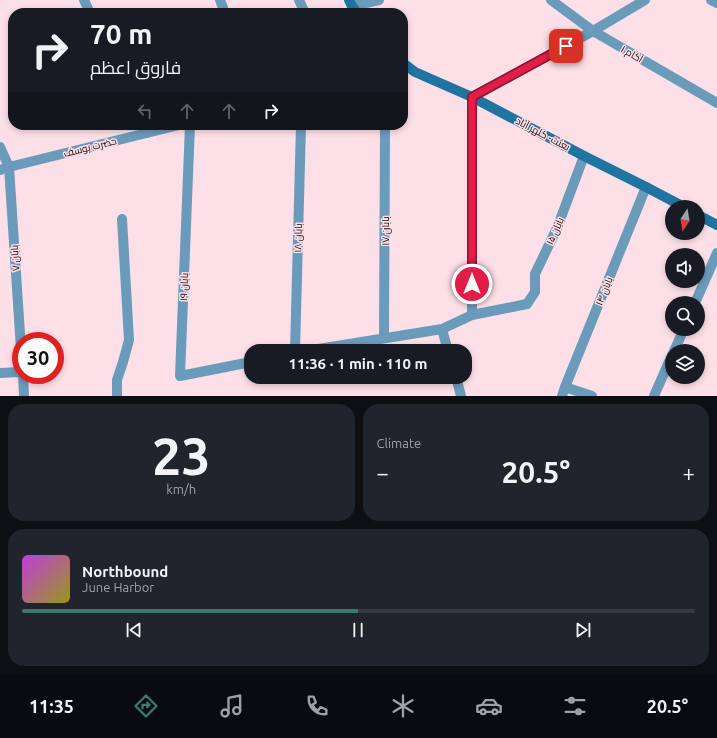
<!DOCTYPE html>
<html lang="en">
<head>
<meta charset="utf-8">
<style>
  body { margin:0; font-family:Ubuntu,Cairo,sans-serif; background:#20242c; color:#f1f3f6; height:100vh; display:flex; flex-direction:column; font-size:15px; white-space:nowrap }
  * { box-sizing:border-box; margin:0 }
  p { font-size:13px; color:#9ea1a6 }
  .icon { flex:none; width:22px; height:22px; fill:none; stroke:currentColor; stroke-width:2; stroke-linecap:round; stroke-linejoin:round }
  .map { position:relative; height:396px; overflow:hidden }
  .details { display:flex; flex-direction:column; gap:8px; padding:8px; background:#0d0f14; flex:1 }
  .details>* { flex:none }
  .banner { position:absolute; left:8px; top:8px; width:400px; height:122px; border-radius:16px; box-shadow:0 2px 6px #0003; background:#171b24; color:#f1f3f6; overflow:hidden }
  .needle { width:26px; rotate:192deg }
  .tools { position:absolute; left:665px; top:200px; display:grid; gap:8px }
  .tools a { display:grid; place-items:center; width:40px; height:40px; border-radius:50%; background:#171b24; box-shadow:0 2px 6px #0003; font-size:20px }
  .speed { position:absolute; left:12px; top:332px; display:flex; gap:8px; font-size:20px; font-weight:700; text-align:center }
  .speed>* { display:grid; place-content:center; width:52px; height:52px; border-radius:50%; background:#171b24; box-shadow:0 2px 6px #0003; line-height:1 }
  .speed .limit { border:6px solid #d22; background:#fff; color:#111 }
  .pin { position:absolute; display:grid; place-items:center; width:34px; height:34px; color:#fff; margin:-17px; border-radius:8px; box-shadow:0 2px 6px #0006 }
  .me { position:absolute; width:44px; margin:-22px; rotate:0deg; stroke-linejoin:round; filter:drop-shadow(0 0 3px #0008) }
  .turn { display:flex; align-items:center; gap:14px; height:84px; padding:0 16px; font-size:18px }
  .turn .icon { width:52px; height:52px; stroke-width:2.5 }
  .turn b { display:block; font-size:28px; line-height:34px }
  .lanes { display:flex; align-items:center; height:38px; padding:0 16px; background:#0003; justify-content:center; gap:20px; direction:ltr }
  .lanes .off { opacity:.35 }
  .big { font-size:30px; font-weight:700; line-height:1.1 }
  .details .tile { flex:1; display:flex; flex-direction:column; justify-content:center; gap:6px; min-width:0; padding:0 14px; border-radius:16px; background:#20242c }
  .details .dial { align-items:center; gap:0 }
  .dial b { font-size:52px; line-height:1 }
  .song { display:flex; align-items:center; gap:12px }
  .cover { width:48px; height:48px; border-radius:6px; background:linear-gradient(135deg,hsl(290 70% 55%),hsl(60 70% 35%)) }
  .played { height:4px; border-radius:2px; background:linear-gradient(90deg,#387b6d 50%,#363941 50%) }
  .keys { display:flex; justify-content:space-around; direction:ltr }
  .heat { display:flex; justify-content:space-between; align-items:center; font-size:22px; direction:ltr }
  .details .tiles { flex:1; display:grid; gap:8px; grid-template-columns:1fr 1fr }
  .tile:last-child { grid-column:span 2 }
  .trip { position:absolute; left:244px; top:344px; width:228px; height:40px; border-radius:16px; background:#171b24; box-shadow:0 2px 6px #0003; font-weight:700; line-height:40px; text-align:center }
  .tabs { display:flex; height:64px; justify-content:space-around; align-items:center; background:#090b0e; color:#9ea1a6 }
  .tabs .icon { width:28px; height:28px }
  .tabs .current { color:#387b6d }
  .tabs b { font-size:18px; color:#f1f3f6 }
  .map>svg:first-child { display:block }
  .lines { fill:none; stroke-linecap:round; stroke-linejoin:round }
  .minor { stroke:#6b9bbb; stroke-width:10 }
  .tertiary { stroke:#6b9bbb; stroke-width:10 }
  .secondary { stroke:#1f74a2; stroke-width:10 }
  .route-casing { stroke:#92132f; stroke-width:10 }
  .route { stroke:#e11d48; stroke-width:7 }
  .labels { text-anchor:middle; dominant-baseline:central; stroke-width:3; stroke-linejoin:round; paint-order:stroke }
  .street-label { font-size:10px; fill:#190a0f; stroke:#fddfe7 }
</style>
</head>
<body>
<div class="map">
<svg width="717" height="396" viewBox="0 0 717 396">
  <rect width="100%" height="100%" fill="#fddfe7"/>
  <g class="lines">
    <path class="minor" d="M84,0L90,13
      M220,0L225,13
      M299,0L305,13
      M551,0L593,31L717,103
      M711,0L717,3
      M352,6L379,0
      M142,125L146,133
      M190,125L180,376L251,362
      M0,147L9,167L21,349
      M695,303L717,253
      M472,315V97L593,31L645,0
      M442,329L448,351
      M384,338L385,125
      M295,351L301,125
      M306,351L442,329L472,315L527,304L535,292V274L557,228L584,156
      M674,351L684,329
      M0,373L21,372
      M23,375L24,396
      M456,377L461,396
      M565,387L592,396
      M117,396V380L123,362L129,340L122,219
      M562,396L565,387L646,187
      M654,396L672,355"/>
    <path class="tertiary" d="M0,170L9,167L179,125"/>
    <path class="secondary" d="M349,0L352,6L357,13
      M403,63L415,72L472,97L584,156L646,187L684,207
      M698,215L717,225"/>
  </g>
  <g class="lines">
    <g class="route-casing">
      <path id="route" d="M472,284V97L566,46"/>
    </g>
    <use href="#route" class="route"/>
  </g>
  <g class="labels">
    <g class="street-label">
      <text transform="translate(632 54) rotate(30)">آکام ۱</text>
      <text transform="translate(543 134) rotate(28)">بعثت- کلهر آباد</text>
      <text transform="translate(90 147) rotate(-14)">حضرت یوسف</text>
      <text transform="translate(385 231) rotate(-90)">بابان ۱۷</text>
      <text transform="translate(555 231) rotate(-66)">بابان ۱۵</text>
      <text transform="translate(298 238) rotate(-89)">بابان ۱۸</text>
      <text transform="translate(15 258) rotate(-94)">بابان ۷</text>
      <text transform="translate(184 287) rotate(-88)">بابان ۱۹</text>
      <text transform="translate(604 291) rotate(-68)">بابان ۱۴</text>
    </g>
  </g>
</svg>
<div class="tools">
<a><svg class="needle" viewBox="-14 -14 28 28"><path d="M0-13l5 13h-10z" fill="#e53935"/><path d="M0 13l5-13h-10z" fill="#9ea1a6"/></svg></a>
<a><svg class="icon" aria-label="sound" viewBox="0 0 24 24"><path d="M4 9h4l5-4v14l-5-4H4zM17 9q2 3 0 6"/></svg></a>
<a><svg class="icon" aria-label="search" viewBox="0 0 24 24"><circle cx="10" cy="10" r="6"/><path d="M15 15l6 6"/></svg></a>
<a><svg class="icon" aria-label="layers" viewBox="0 0 24 24"><path d="M12 4l9 5-9 5-9-5zM3 14l9 5 9-5"/></svg></a>
</div>
<div class="speed"><div class="limit">30</div></div>
<div class="pin" style="left:566px;top:46px;background:#d93025"><svg class="icon" aria-label="arrive" viewBox="0 0 24 24"><path d="M6 21V4h12l-3 4 3 4H6"/></svg></div>
<svg class="me" style="left:472px;top:284px" viewBox="-20 -20 40 40"><circle r="17" fill="#e11d48" stroke="#fff" stroke-width="3"/><path d="M0-11L8 9 0 5-8 9z" fill="#fff"/></svg>
<div class="trip">11:36 · 1 min · 110 m</div>
<div class="banner">
<div class="turn"><svg class="icon" aria-label="right" viewBox="0 0 24 24"><path d="M7 20v-9h11M14 6l5 5-5 5"/></svg><div><b>70 m</b>فاروق اعظم</div></div>
<div class="lanes"><svg class="icon off" aria-label="left" viewBox="0 0 24 24"><path d="M17 20v-9H6M10 6l-5 5 5 5"/></svg><svg class="icon off" aria-label="ahead" viewBox="0 0 24 24"><path d="M12 20V5M6 11l6-6 6 6"/></svg><svg class="icon off" aria-label="ahead" viewBox="0 0 24 24"><path d="M12 20V5M6 11l6-6 6 6"/></svg><svg class="icon" aria-label="right" viewBox="0 0 24 24"><path d="M7 20v-9h11M14 6l5 5-5 5"/></svg></div>
</div>
</div>
<section class="details">
<div class="tiles">
<div class="tile dial"><b>23</b><p>km/h</p></div>
<div class="tile"><p>Climate</p>
<div class="heat"><a>−</a><b class="big">20.5°</b><a>+</a></div>
</div>
<div class="tile">
<div class="song"><i class="cover"></i><div><b>Northbound</b><p>June Harbor</p></div></div>
<div class="played"></div>
<div class="keys"><svg class="icon" aria-label="previous" viewBox="0 0 24 24"><path d="M18 5L8 12l10 7zM5 5v14"/></svg><svg class="icon" aria-label="pause" viewBox="0 0 24 24"><path d="M8 5v14M16 5v14"/></svg><svg class="icon" aria-label="next" viewBox="0 0 24 24"><path d="M6 5l10 7-10 7zM19 5v14"/></svg></div>
</div>
</div>
</section>
<nav class="tabs">
<b>11:35</b>
<svg class="icon current" aria-label="directions" viewBox="0 0 24 24"><path d="M12 3l9 9-9 9-9-9zM9 14v-3h6M13 9l2 2-2 2"/></svg>
<svg class="icon" aria-label="music" viewBox="0 0 24 24"><path d="M9 18V5l10-2v13"/><circle cx="6" cy="18" r="3"/><circle cx="16" cy="16" r="3"/></svg>
<svg class="icon" aria-label="phone" viewBox="0 0 24 24"><path d="M5 4h4l2 5-3 2q2 4 5 5l2-3 5 2v4C11 20 4 13 5 4z"/></svg>
<svg class="icon" aria-label="climate" viewBox="0 0 24 24"><path d="M12 3v18M4 7l16 10M4 17L20 7"/></svg>
<svg class="icon" aria-label="car" viewBox="0 0 24 24"><path d="M5 17H2v-5l4-1 3-4h7l3 4 3 1v5h-3M9 17h6M6 11h13"/><circle cx="7" cy="17" r="2"/><circle cx="17" cy="17" r="2"/></svg>
<svg class="icon" aria-label="filters" viewBox="0 0 24 24"><path d="M4 7h16M4 17h16"/><circle cx="9" cy="7" r="2"/><circle cx="15" cy="17" r="2"/></svg>
<b>20.5°</b>
</nav>
</body>
</html>
